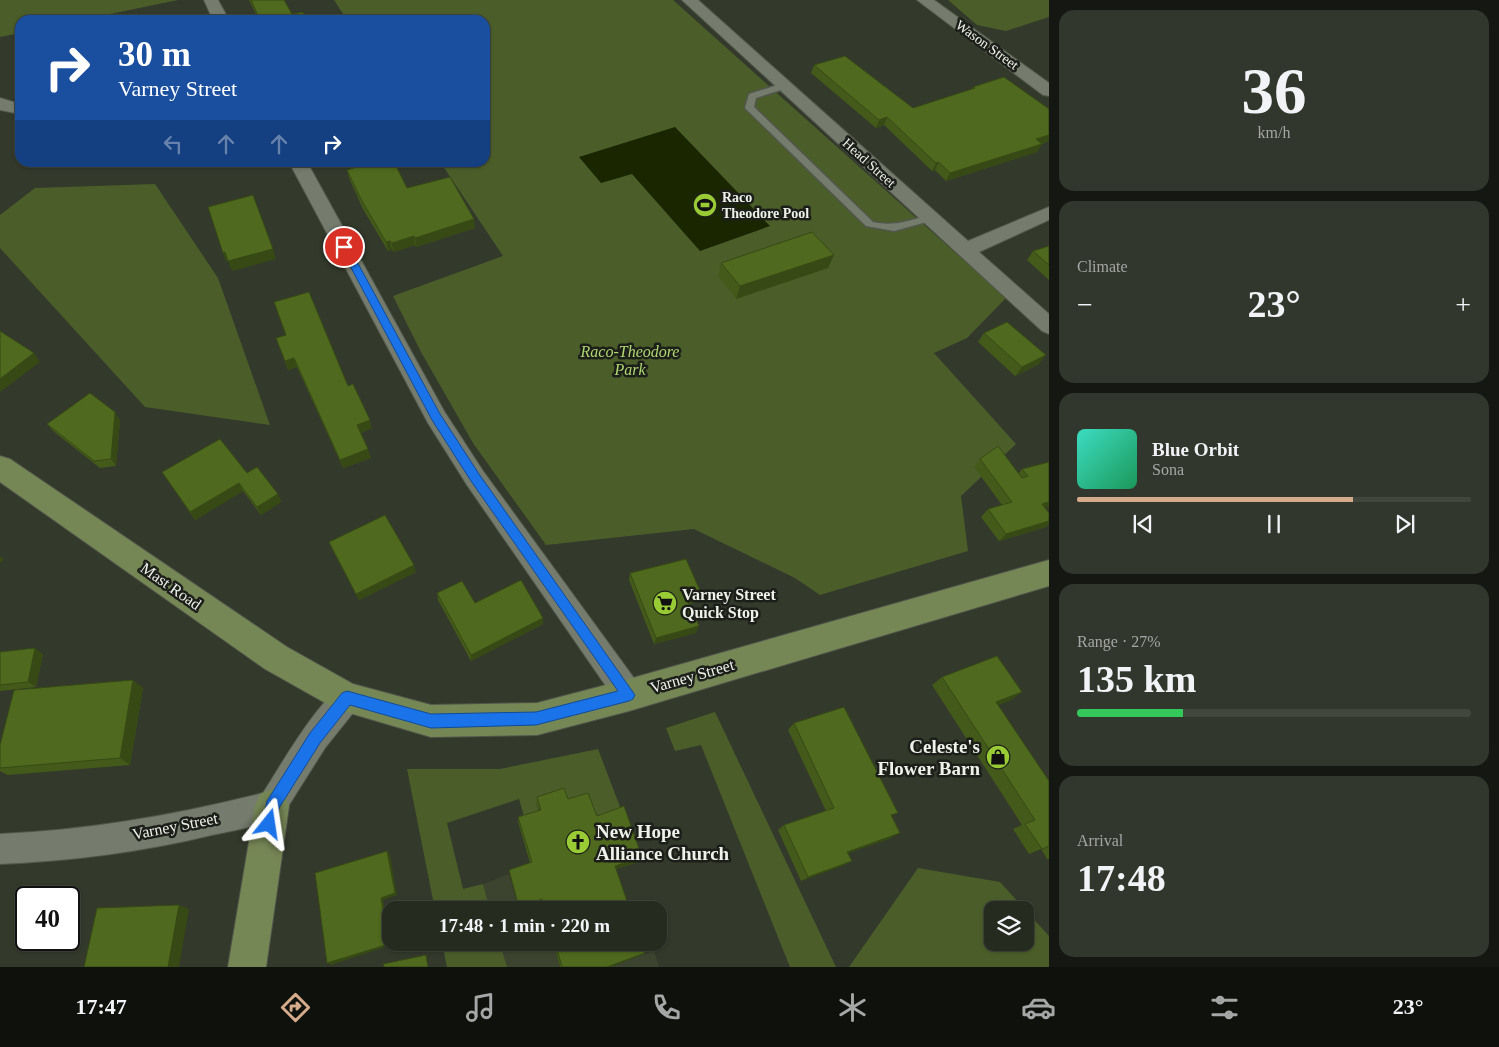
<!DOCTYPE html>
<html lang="en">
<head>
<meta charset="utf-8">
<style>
  body { margin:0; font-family:"Times New Roman",serif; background:#32372d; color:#f1f3f6; height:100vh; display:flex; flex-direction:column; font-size:19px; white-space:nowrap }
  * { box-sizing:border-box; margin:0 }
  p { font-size:16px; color:#a4a7a5 }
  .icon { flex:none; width:28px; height:28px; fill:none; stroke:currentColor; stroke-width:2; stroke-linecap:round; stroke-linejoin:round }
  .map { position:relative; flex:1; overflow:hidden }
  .drawer { display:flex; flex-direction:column; gap:10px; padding:10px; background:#151812; width:450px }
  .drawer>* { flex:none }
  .hud { position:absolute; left:15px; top:15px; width:475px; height:152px; border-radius:15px; box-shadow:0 1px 4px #0004,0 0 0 1px #42473e; background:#1a4fa0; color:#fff; overflow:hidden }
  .fabs { position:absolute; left:984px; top:901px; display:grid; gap:10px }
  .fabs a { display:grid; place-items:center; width:50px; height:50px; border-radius:10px; background:#262b20; box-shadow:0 1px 4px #0004,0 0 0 1px #42473e; font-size:25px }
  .speed { position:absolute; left:15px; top:886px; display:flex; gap:10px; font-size:25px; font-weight:700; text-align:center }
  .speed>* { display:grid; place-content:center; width:65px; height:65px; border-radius:50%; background:#262b20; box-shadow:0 1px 4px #0004,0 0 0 1px #42473e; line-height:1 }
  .speed .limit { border:2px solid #111; border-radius:8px; background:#fff; color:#111 }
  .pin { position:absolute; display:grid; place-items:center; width:42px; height:42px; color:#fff; margin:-21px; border:2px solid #fff; border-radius:50%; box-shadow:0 1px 5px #0007 }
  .me { position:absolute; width:55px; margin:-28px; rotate:15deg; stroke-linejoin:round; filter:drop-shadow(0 0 4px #0008) }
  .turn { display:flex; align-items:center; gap:18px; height:105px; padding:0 20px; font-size:22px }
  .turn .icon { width:65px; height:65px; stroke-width:2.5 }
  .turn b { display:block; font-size:35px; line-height:42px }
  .lanes { display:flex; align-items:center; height:48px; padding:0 20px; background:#0003; justify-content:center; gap:25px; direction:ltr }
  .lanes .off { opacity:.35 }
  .big { font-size:38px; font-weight:800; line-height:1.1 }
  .drawer .tile { flex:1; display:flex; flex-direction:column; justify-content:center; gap:8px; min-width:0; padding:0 18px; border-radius:15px; background:#32372d }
  .drawer .dial { align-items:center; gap:0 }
  .dial b { font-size:65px; line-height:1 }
  .song { display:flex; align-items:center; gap:15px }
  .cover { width:60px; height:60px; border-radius:8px; background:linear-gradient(135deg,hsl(170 70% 55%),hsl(150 70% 35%)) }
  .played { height:5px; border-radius:2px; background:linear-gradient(90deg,#d6ab8b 70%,#42473e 70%) }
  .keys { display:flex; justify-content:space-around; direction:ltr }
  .heat { display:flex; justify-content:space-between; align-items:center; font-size:28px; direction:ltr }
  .charge { height:8px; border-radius:4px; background:linear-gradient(90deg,#34c759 27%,#42473e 0) }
  .trip { position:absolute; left:382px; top:901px; width:285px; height:50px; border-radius:15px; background:#262b20; box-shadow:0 1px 4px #0004,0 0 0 1px #42473e; font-weight:800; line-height:50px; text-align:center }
  .menu { display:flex; height:80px; justify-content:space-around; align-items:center; background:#0f110d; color:#a4a7a5 }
  .menu .icon { width:35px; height:35px }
  .menu .selected { color:#d6ab8b }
  .menu b { font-size:22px; color:#f1f3f6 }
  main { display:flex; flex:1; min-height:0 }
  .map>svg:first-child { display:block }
  .built { fill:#3c4430 }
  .green { fill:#4b5e2a; fill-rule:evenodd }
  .water { fill:#192600 }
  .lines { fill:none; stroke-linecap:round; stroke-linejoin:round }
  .lane-casing { stroke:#52574b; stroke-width:3 }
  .street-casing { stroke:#52574b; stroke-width:2 }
  .secondary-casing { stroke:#52574b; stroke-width:2 }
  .lane { fill:#757c6d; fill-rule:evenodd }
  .street { fill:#757c6d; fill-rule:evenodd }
  .secondary { fill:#768756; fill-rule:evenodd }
  .wall { fill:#445a1a }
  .shaded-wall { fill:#374a15 }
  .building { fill:#4f691e; stroke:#374a15 }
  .route { fill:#1a73e8; stroke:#114b97 }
  .labels { text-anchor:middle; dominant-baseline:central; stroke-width:5; stroke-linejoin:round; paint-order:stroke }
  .far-street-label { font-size:14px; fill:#eef2ea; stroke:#1c1f19 }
  .far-poi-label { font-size:14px; font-weight:bold; fill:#eef2ea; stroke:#1c1f19; text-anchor:start }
  .park-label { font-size:16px; font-style:italic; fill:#b0d772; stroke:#1c1f19 }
  .street-label { font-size:16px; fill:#eef2ea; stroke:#1c1f19 }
  .poi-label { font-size:16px; font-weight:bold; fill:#eef2ea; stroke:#1c1f19; text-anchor:start }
  .near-poi-label { font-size:19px; font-weight:bold; fill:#eef2ea; stroke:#1c1f19; text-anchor:end }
</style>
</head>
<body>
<main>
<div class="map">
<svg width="1049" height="967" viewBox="0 0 1049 967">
  <rect width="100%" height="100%" fill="#33392b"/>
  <path class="built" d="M509,874L519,910H490L483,884Z
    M500,943H553L560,967H507Z
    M654,951L659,967H610L641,955Z"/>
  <path class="green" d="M0,0H178L81,20H20V33L0,37Z
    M334,0H673L1006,298L967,338L934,353L1016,444L961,496L968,551L820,595L795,578L694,529L546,545L473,443L421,352L393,296L503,256L441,163L485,162V20H347Z
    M948,0H1049V17L1006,31L977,25Z
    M155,184L218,278L270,425L145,407L0,248V215L35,188Z
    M715,712L836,967H790L701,745L675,751L666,728Z
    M598,749L622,812L595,821L536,803L540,815L525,820L519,799L447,823L463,889L483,884L490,910H435L407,769H500Z
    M918,868L1000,882L1049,936V967H849ZM992,910H1025V942H992Z
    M442,943H500L507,967H447Z"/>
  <path class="water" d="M675,127L770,226L700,251L632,174L601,183L579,157Z"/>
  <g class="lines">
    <g class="lane-casing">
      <path id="lane" d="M784,83L787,84V88L756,98L754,107L873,222C894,227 910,220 930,215L934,216V220L894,231L866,226L745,108L749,94Z"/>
    </g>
    <g class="street-casing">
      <path id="street" d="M204,0H218L229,20H213Z
        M682,0H698L968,241L1049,207V220L979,252L1049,314V334L1042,331Z
        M917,0H934L1049,83V96L1043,95Z
        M0,98L20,104V114L0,110Z
        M289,162H307L444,411L483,471L639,685L643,695L639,705L629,708L619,705L467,485L428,423Z
        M347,684L357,688L361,698L357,708L325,748L282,816C260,826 236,830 212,835C142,852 72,861 0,864V834C89,830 176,815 263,793C280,767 320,695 347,684Z"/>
    </g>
    <g class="secondary-casing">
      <path id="secondary" d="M0,456L10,459L287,647L353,684L431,705L537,703L629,679L1049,560V586L629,711L537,735L431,737L336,709L265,669L0,482Z
        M272,789L284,794L289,806L266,967H228L255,806L260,794Z"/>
    </g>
    <use href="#lane" class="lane"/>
    <use href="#street" class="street"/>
    <use href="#secondary" class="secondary"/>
  </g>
  <path class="wall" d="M249,0H284L292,14L307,20H259Z
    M814,65L913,108L972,90L973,87L1049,109V141L1042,144L1037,152L946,181L935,170L932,171L884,125L876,128L811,73Z
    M362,162H394L407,188L475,228L416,247L415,245L393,252L392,249L388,251L363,209L349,178L347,170L363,165Z
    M1049,246V280L1027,260L1033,251Z
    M834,255L828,268L736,299L718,276L721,263Z
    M984,333L1039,364L1015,376L978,342Z
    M276,338L348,386L372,428L361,433L371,458L343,468L297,367L288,370Z
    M120,420L116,466L100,468L53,431L47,424Z
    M980,459L1019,473L1022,469L1049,462L1045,508L1049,513V524L1046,527L999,541L981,517L988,509L1002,505L974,467Z
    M162,472L247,473L278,494L281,502L261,515L243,491L195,520Z
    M329,542L416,572L359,600L332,549Z
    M630,573L699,601L690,604L696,633L654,644L629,580Z
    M437,593L475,603L543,618V624L471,661L438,600Z
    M0,652L43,654L36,687L0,691Z
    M942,677L1011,700L998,705L1049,781V859H1047L1041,849L1029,854L1013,829L1022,825L932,685Z
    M143,688L130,765L8,775L0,771V745Z
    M794,723L892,817L891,838L848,853L852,861L844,865L801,881L778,830L784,825L826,811L788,730Z
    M537,797L568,799L597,816L642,857L639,862L616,869L630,910H544L541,902L519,910L509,870L530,863L518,822V817L539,810L536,803Z
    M553,942H641L645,953L641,955L610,967H560Z"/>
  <path class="shaded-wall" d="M887,117L884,125L876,128L879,120Z
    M1049,135V141L1039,144H1042L1037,152L946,181L950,173Z
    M939,162L935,170L932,171L936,163Z
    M474,219L475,228L416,247L415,238Z
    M414,236L415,245L393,252L392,243Z
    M390,241L392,249L388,251L386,242Z
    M273,249L276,259L232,271L228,261Z
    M225,252L228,261L226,262L223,253Z
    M834,255L828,268L736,299L740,286Z
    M34,353L40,362L0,392V379Z
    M1046,355L1039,364L1015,376L1022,367Z
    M294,358L297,367L288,370L285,361Z
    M115,412L120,420L116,466L111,459Z
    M370,420L372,428L359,434L357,425Z
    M368,449L371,458L343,468L340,460Z
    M239,483L243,491L195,520L190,512Z
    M278,494L281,502L261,515L257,507Z
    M1049,502V507L1034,512L1042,504Z
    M1049,521V524L1046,527L999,541L1006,534Z
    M0,556L4,560L0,563Z
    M414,565L416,572L359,600L356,594Z
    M702,595L699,601L685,605L687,599Z
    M543,618V624L471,661V655Z
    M699,626L696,633L654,644L656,638Z
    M35,648L43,654L36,687L28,682Z
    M133,680L143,688L130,765L120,758Z
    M1022,692L1011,700L985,710L996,702Z
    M900,833L891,838L839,856L847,852Z
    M387,851L390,855L397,895L383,900L391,945L331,965L327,963Z
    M642,857L639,862L613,870L615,866Z
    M852,861L844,865L801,881L808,877Z
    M542,899L541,902L519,910V907Z
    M179,905L189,909L179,967H168Z
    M645,953L641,955L610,967H607Z"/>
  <path class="building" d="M251,0H284L292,14L303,12L307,20H260Z
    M845,56L913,108L975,88L973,87L1004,77L1049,109V135L1036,139L1042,144L950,173L939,162L936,163L887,117L879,120L814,65Z
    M363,162H394L407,188L450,177L474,219L415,238L414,236L392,243L390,241L386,242L362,201L347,170L364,165Z
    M253,195L273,249L228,261L225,252L223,253L208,207Z
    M812,232L834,255L740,286L721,263Z
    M1049,246V265L1033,251Z
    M309,292L348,386L353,384L370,420L357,425L368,449L340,460L294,358L285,361L276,338L286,335L274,302Z
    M1007,322L1046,355L1022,367L984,333Z
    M0,331L34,353L0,379Z
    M90,393L115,412L111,459L94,461L47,424Z
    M220,439L247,473L257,467L278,494L257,507L239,483L190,512L162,472Z
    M998,446L1022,478L1028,476L1022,469L1049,462V502L1042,504L1049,513V521L1006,534L988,509L1012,502L980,459Z
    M385,515L414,565L356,594L329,542Z
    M686,559L702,595L687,599L699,626L656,638L630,573Z
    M521,580L543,618L471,655L437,593L462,581L475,603Z
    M35,648L28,682L0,685V652Z
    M997,656L1022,692L996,702L1049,781V846L1042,849L1025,824L1035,820L942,677Z
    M133,680L120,758L0,768V745L14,690Z
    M844,707L898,813L891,815L900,833L847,852L852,861L808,877L784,825L834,808L794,723Z
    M564,788L568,799L588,793L597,816L624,806L642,857L615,866L630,910H545L542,899L519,907L509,870L532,862L518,817L541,810L537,797Z
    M387,851L395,893L381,898L389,944L327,963L315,873Z
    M179,905L168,967H84L97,908Z
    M555,942H641L645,953L607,967H562Z
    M426,955L428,967H384L383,964Z"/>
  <path class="route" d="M344,244L349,247L440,414L479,474L635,695L633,699L629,701L536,725L431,728L350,705L320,743L279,808L274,829L269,831L264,829L262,824L267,801L310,733L342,693L347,691L431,714L536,712L618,691L471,481L432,420L340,247Z"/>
  <defs>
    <g id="stadium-disc" transform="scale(1.25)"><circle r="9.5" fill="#99cb35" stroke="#1c1f19"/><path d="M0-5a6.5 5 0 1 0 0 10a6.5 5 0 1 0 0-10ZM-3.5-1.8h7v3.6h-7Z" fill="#111"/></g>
    <g id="supermarket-disc" transform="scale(1.25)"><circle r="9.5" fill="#99cb35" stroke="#1c1f19"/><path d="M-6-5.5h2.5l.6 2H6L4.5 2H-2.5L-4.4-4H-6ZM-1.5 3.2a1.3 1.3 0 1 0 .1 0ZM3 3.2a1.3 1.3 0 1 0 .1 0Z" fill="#111"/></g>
    <g id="shop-disc" transform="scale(1.25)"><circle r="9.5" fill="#99cb35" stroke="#1c1f19"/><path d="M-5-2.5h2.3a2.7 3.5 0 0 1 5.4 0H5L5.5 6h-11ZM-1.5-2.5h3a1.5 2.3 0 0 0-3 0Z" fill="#111"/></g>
    <g id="church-disc" transform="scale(1.25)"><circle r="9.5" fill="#99cb35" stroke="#1c1f19"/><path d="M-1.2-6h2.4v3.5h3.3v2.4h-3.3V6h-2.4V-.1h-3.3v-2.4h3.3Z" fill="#111"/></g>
  </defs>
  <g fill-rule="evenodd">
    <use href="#stadium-disc" x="705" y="205"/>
    <use href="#supermarket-disc" x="665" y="603"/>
    <use href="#shop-disc" x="998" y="757"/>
    <use href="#church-disc" x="578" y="842"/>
  </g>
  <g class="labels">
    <g class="far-street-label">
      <text transform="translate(987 45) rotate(36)">Wason Street</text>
      <text transform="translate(869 163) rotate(42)">Head Street</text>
    </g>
    <g class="far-poi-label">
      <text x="722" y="197">Raco<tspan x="722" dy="16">Theodore Pool</tspan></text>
    </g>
    <g class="park-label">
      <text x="630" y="351">Raco-Theodore<tspan x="630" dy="18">Park</tspan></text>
    </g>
    <g class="street-label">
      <text transform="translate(171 586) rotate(35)">Mast Road</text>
      <text transform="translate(692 676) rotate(-16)">Varney Street</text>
      <text transform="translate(175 826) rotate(-11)">Varney Street</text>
    </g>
    <g class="poi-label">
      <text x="682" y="594">Varney Street<tspan x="682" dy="18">Quick Stop</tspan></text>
    </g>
    <g class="near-poi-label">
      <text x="980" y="746">Celeste's<tspan x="980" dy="22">Flower Barn</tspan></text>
      <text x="596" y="831" text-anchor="start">New Hope<tspan x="596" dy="22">Alliance Church</tspan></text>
    </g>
  </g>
</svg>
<div class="fabs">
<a><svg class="icon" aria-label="layers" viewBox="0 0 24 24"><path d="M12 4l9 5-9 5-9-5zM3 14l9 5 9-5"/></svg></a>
</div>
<div class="speed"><div class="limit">40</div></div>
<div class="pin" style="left:344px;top:247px;background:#d93025"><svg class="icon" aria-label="arrive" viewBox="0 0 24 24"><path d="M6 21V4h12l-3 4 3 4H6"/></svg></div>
<svg class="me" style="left:269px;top:824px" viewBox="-20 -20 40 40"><path d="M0-17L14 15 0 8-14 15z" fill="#1a73e8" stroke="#fff" stroke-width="4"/></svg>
<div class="trip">17:48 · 1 min · 220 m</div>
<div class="hud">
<div class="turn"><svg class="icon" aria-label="right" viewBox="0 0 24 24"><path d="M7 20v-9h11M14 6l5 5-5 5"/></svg><div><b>30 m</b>Varney Street</div></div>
<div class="lanes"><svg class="icon off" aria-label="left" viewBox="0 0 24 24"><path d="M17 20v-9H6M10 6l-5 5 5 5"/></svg><svg class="icon off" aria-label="ahead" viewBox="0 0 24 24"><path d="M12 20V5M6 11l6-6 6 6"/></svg><svg class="icon off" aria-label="ahead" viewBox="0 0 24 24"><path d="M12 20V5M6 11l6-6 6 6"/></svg><svg class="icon" aria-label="right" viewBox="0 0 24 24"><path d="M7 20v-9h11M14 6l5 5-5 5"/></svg></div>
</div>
</div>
<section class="drawer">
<div class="tile dial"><b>36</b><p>km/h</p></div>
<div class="tile"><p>Climate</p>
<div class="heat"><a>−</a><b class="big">23°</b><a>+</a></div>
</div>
<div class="tile">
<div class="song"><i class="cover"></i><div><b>Blue Orbit</b><p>Sona</p></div></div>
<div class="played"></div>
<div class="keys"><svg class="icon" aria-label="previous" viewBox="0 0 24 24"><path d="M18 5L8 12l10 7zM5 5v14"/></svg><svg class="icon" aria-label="pause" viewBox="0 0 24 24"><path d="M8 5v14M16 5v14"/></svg><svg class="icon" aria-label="next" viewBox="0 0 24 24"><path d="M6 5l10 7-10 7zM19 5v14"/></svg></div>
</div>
<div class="tile"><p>Range · 27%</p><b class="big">135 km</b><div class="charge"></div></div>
<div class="tile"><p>Arrival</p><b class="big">17:48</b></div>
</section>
</main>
<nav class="menu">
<b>17:47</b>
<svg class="icon selected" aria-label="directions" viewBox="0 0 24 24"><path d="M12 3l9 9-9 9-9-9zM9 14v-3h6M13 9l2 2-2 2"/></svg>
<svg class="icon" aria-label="music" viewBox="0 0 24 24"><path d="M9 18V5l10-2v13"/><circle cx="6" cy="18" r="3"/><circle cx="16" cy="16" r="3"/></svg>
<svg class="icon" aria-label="phone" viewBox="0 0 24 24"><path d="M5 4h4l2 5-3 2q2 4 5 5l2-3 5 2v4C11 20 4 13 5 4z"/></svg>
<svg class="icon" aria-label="climate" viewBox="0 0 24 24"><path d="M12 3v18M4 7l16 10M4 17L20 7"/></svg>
<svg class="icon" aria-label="car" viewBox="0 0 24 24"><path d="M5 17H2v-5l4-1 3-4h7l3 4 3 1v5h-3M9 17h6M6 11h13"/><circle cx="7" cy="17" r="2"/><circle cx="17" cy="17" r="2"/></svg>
<svg class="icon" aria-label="filters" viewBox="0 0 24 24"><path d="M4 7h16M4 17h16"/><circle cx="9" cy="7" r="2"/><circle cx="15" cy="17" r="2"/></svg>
<b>23°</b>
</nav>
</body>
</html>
